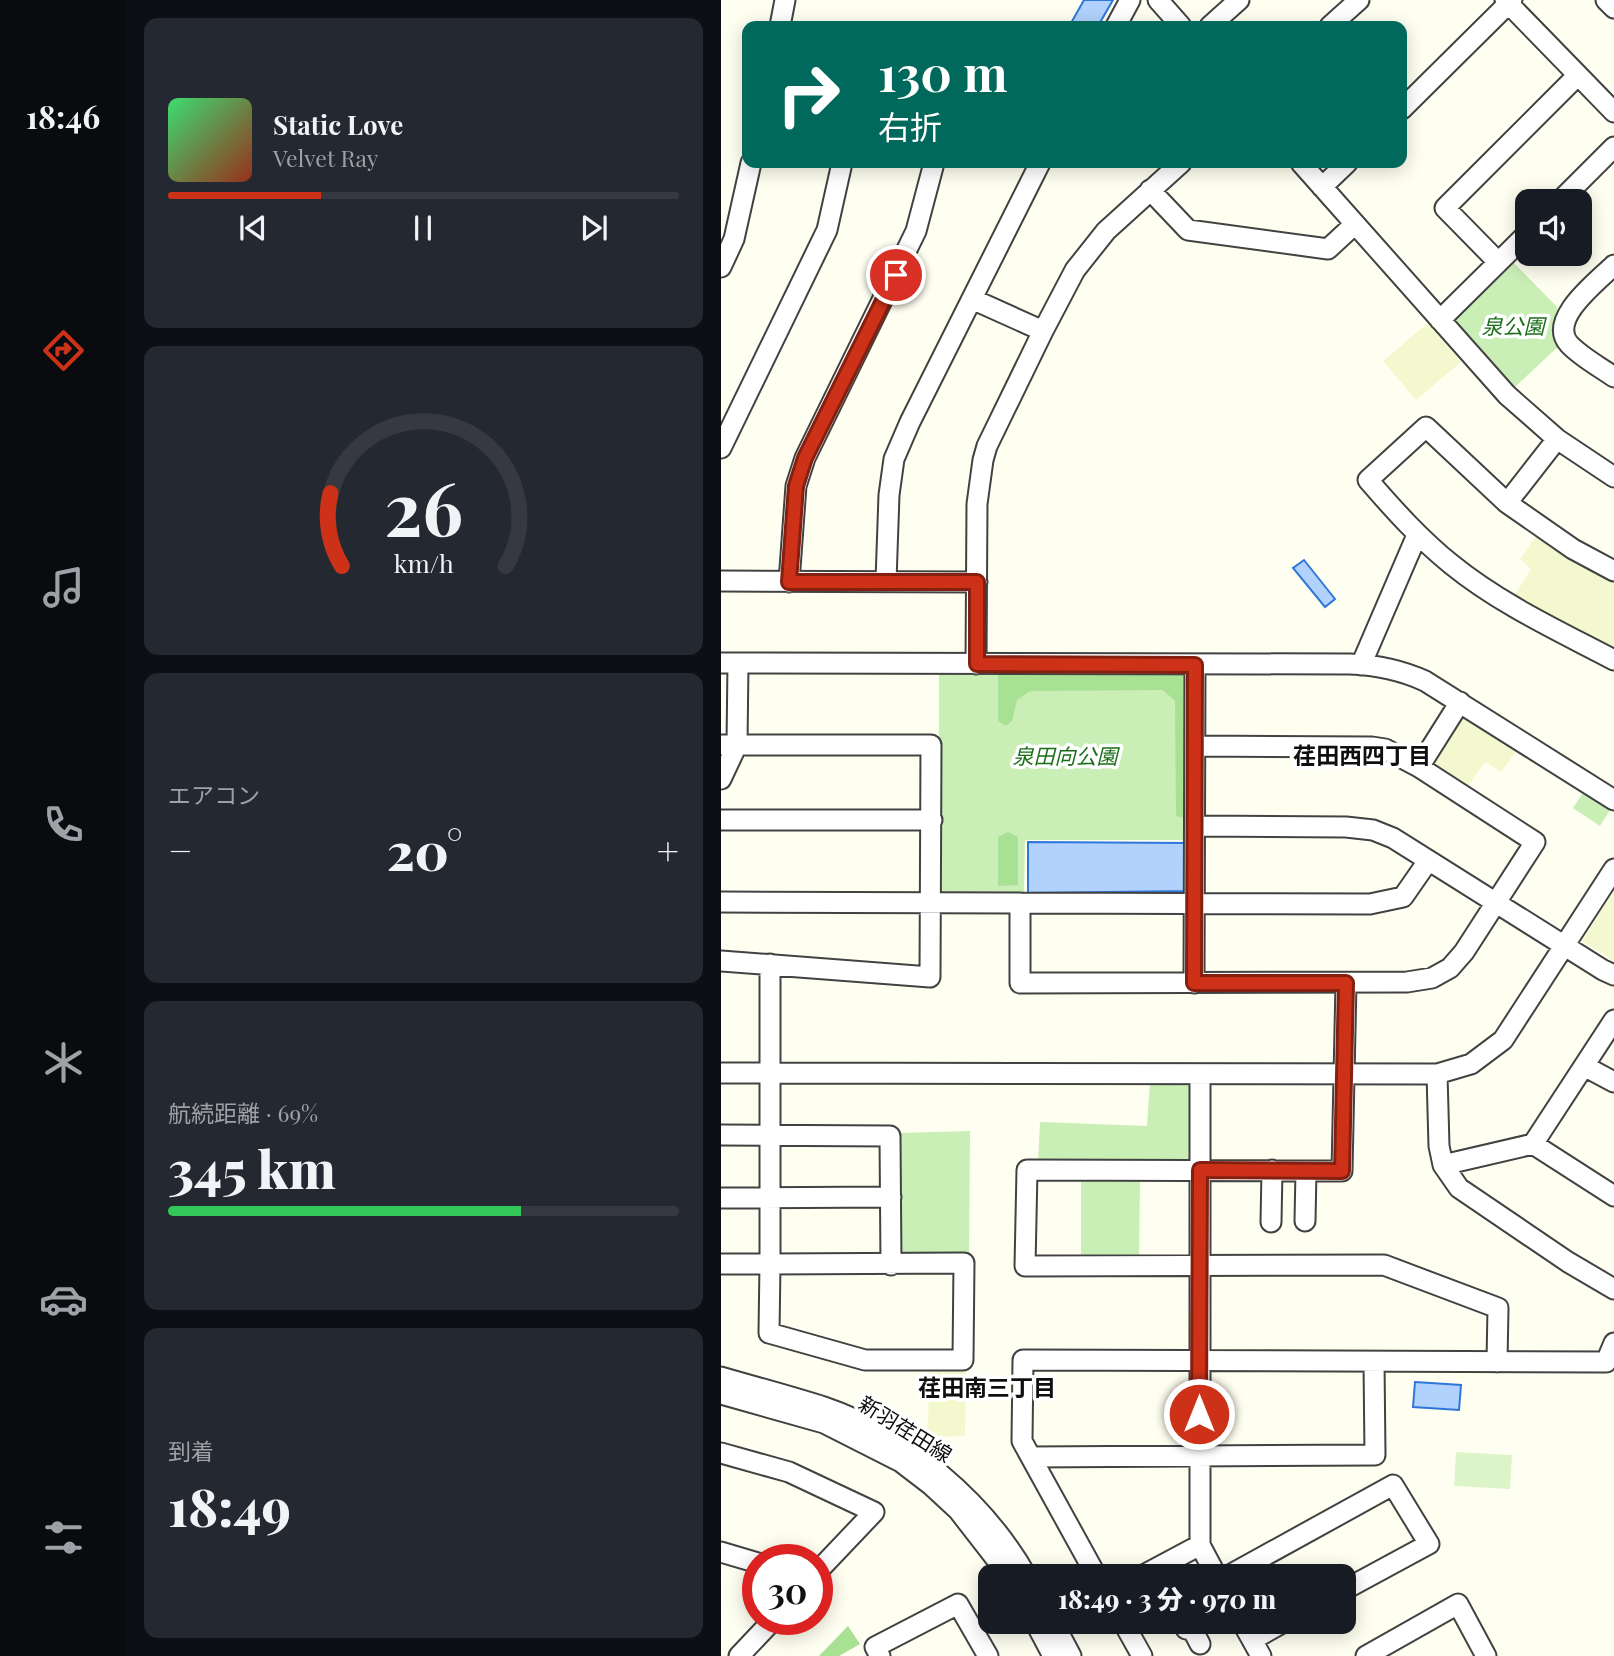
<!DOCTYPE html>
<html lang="ja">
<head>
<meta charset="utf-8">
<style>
  body { margin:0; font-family:"Playfair Display","Noto Sans JP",serif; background:#242831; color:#f1f3f6; height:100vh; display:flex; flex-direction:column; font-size:26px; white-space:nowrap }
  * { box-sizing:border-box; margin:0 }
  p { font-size:23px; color:#9ea1a6 }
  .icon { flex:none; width:38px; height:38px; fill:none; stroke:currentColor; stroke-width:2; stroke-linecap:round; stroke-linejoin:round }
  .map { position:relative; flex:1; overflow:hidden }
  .sheet { display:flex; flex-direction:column; gap:18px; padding:18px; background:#0d0f14; width:595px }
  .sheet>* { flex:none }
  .guide { position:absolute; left:21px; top:21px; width:665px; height:147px; border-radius:14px; box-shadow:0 4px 18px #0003; background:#00695c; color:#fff; overflow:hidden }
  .buttons { position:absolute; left:794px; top:189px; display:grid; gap:14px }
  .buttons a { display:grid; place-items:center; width:77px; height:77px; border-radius:14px; background:#171b24; box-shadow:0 4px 18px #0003; font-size:35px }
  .speed { position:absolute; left:21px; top:1544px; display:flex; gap:14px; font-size:35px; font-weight:700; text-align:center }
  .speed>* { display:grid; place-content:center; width:91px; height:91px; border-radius:50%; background:#171b24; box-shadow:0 4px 18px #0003; line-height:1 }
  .speed .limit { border:10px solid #d22; background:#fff; color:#111 }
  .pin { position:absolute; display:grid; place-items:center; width:60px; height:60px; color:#fff; margin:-30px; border:4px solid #fff; border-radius:50%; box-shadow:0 2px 7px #0007 }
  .me { position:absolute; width:77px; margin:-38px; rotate:0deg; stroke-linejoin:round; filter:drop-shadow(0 0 5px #0008) }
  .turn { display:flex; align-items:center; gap:24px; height:147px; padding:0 21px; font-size:32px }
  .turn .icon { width:91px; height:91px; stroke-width:2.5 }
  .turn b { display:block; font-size:49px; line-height:60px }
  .big { font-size:52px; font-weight:800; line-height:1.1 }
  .sheet .widget { flex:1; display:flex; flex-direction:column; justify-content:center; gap:10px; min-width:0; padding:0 24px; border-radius:14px; background:#242831 }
  .sheet .dial { align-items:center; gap:0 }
  .dial svg { height:182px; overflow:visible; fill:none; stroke:#363941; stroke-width:7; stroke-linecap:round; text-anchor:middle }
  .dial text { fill:#f1f3f6; stroke:none }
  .song { display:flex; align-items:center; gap:21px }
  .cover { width:84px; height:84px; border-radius:10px; background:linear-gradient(135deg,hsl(140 70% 55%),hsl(10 70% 35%)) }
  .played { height:7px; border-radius:4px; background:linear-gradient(90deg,#cd3219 30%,#363941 30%) }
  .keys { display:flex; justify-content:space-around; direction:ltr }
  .heat { display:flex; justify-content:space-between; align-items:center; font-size:38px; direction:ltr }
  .charge { height:10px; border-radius:5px; background:linear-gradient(90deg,#34c759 69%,#363941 0) }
  .trip { position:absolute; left:257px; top:1564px; width:378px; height:70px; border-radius:14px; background:#171b24; box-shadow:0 4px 18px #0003; font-weight:800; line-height:70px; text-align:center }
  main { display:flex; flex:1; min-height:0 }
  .tabs { display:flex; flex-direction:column; width:126px; justify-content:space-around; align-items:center; background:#090b0e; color:#9ea1a6 }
  .tabs .icon { width:49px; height:49px }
  .tabs .on { color:#cd3219 }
  .tabs b { font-size:32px; color:#f1f3f6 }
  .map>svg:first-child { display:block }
  .farmland { fill:#f4f8ce }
  .green { fill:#c9eeb6 }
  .forest { fill:#a8e094 }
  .pitch { fill:#ddf4c9 }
  .water { fill:#b0d2fc; stroke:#3077da; stroke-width:2 }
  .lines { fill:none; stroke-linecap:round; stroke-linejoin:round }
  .minor-casing { stroke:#424242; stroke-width:23 }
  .minor { stroke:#fff; stroke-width:19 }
  .route-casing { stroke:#852010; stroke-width:18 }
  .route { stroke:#cd3219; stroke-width:12 }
  .labels { text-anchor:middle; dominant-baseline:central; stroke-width:7; stroke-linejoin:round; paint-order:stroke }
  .park-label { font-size:21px; font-style:italic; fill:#1a6e18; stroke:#fff }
  .street-label { font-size:21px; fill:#0f0f0f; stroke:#fff }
  .neighbourhood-label { font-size:23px; font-weight:bold; fill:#0f0f0f; stroke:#fff }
</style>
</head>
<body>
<main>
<nav class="tabs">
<b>18:46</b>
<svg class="icon on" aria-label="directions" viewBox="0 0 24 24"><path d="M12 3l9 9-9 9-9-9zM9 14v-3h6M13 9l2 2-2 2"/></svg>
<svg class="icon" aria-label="music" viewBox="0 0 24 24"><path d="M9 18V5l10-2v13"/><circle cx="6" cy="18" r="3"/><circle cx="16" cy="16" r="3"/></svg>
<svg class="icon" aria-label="phone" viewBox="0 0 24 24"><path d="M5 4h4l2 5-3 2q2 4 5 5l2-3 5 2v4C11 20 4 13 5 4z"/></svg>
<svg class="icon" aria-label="climate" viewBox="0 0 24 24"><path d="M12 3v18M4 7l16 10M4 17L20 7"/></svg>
<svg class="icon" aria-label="car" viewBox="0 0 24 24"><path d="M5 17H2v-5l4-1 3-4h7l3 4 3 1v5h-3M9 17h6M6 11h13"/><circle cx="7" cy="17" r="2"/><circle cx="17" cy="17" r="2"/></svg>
<svg class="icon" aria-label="filters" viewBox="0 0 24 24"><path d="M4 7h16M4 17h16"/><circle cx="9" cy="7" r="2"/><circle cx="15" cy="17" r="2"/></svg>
</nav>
<section class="sheet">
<div class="widget">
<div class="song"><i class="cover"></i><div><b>Static Love</b><p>Velvet Ray</p></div></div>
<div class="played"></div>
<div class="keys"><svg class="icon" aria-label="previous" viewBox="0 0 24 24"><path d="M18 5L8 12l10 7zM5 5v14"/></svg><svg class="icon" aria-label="pause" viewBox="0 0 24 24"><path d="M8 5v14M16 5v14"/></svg><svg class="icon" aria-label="next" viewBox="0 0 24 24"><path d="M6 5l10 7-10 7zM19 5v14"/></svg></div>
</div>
<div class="widget dial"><svg viewBox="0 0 100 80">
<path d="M14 69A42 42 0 1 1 86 69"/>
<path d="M14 69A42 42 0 0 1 9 37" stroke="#cd3219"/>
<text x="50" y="56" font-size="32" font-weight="700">26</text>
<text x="50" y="72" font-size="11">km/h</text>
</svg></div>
<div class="widget"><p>エアコン</p>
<div class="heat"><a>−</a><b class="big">20°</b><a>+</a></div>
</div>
<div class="widget"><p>航続距離 · 69%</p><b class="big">345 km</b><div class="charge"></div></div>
<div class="widget"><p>到着</p><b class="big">18:49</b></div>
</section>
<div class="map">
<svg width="893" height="1656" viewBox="0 0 893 1656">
  <rect width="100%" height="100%" fill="#fffff1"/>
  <path class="farmland" d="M707,323L740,362L695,400L662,361Z
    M815,536L893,582V650L792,598L810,569L799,559Z
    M742,712L797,749L780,772L764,762L746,788L708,762Z
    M893,891V961L861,941Z
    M208,1370L245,1371L244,1436L207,1437Z"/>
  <path class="green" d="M789,259L836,307V327L842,342L793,388L729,321Z
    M218,669L469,670L470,840H304L303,896H218Z
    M865,788L892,805L879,826L852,808Z
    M471,1082L470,1164L317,1163L319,1122L426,1126L429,1083Z
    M249,1131L248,1257H175L176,1133Z
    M360,1174L419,1176L418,1259H360Z"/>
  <path class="forest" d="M467,670L464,818L455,816L454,701L442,690L309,691L296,700L291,721L285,726L277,721V671Z
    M287,832L297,837V885L277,886V837Z
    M127,1626L139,1644L118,1656H98Z"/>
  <path class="pitch" d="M735,1452L791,1455L789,1489L733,1486Z"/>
  <path class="water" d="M363,0H392L377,26H356L350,23Z
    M583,560L614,599L604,607L572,568Z
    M307,842L468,843V891L307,893Z
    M694,1382L740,1385L738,1410L692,1407Z"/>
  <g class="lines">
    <g class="minor-casing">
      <path id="minor" d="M437,0L460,26
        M784,0L893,112
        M885,0L893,8
        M59,26L64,0
        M395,26L409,0
        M489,26L518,0
        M609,26L638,0
        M681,109L791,0
        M580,163L786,395L836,439L893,477
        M601,187L626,163
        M429,190L467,230L607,249L634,224
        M839,201L893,147
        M777,262L724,208L857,75
        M893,265C877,281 826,319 848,344C860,357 879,367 893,377
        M0,267L13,239L30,163
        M251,299L322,331
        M719,320L807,233
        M0,448L106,230L121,163
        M786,503L836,439
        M893,571L852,549L786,503L705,427L647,480C673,510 699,539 730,564C779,604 838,631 893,660
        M0,581L256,582
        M165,581L168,495L173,459L189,422L319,163
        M68,582L75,486L84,458L195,231L213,163
        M0,663L629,664C655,665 680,670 704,681L893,800
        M255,664L256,504L262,460L266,446L322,331L354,270L385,231L460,163
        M640,665L696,535
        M0,745H210L209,977L0,961
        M474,746L651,747L664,749L698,767L814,842L743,952L729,968L711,978L686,982L299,983V903L649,904L682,897L707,861
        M698,767L739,702
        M0,779L16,745L17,663
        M0,820H211
        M475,826L625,827L652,830L672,838L882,970L893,975
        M0,902L299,903
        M473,983L474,665
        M625,983L621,1171L306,1170L304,1266L663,1265L777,1308L776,1362
        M893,1020L812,1144L722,1165L738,1188L847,1262L893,1289
        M863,1066L893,1082
        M0,1073L716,1074L750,1064L782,1040L893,869
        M479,1074V1545L496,1577
        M716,1074L718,1146L722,1165
        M0,1135L169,1136L170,1265
        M812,1144L893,1196
        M0,1198L170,1197
        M584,1221L585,1171
        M550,1222L551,1170
        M243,1263L242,1360H144L48,1333L49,1264Z
        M0,1264H49V964
        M0,1377C34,1387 69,1396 103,1407C185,1435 264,1502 306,1577
        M0,1394L103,1423L180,1462L210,1485L237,1510L289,1577
        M0,1453L68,1472L153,1512L96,1572
        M310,1457L654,1455L653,1362
        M0,1552L37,1563
        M376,1577L301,1441L302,1360L885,1362L893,1343
        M419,1577L479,1545
        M505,1577L672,1485L708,1544L623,1590
        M314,1622L332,1656
        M332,1622L350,1656
        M402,1622L421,1656
        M461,1622L465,1629L470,1627L479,1644
        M521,1622L540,1656
        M531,1640L563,1622
        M18,1656L53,1619
        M159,1656L154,1647L237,1604L267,1656
        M645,1656L737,1604L765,1656"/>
    </g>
    <use href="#minor" class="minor"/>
  </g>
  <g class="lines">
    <g class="route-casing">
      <path id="route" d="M175,275L84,458L75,486L68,582H256V664L474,665L473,983H625L621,1171L479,1170L478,1414"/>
    </g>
    <use href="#route" class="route"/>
  </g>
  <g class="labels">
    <g class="park-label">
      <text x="792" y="325">泉公園</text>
      <text x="344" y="755">泉田向公園</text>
    </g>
    <g class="street-label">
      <text transform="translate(185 1428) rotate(32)">新羽荏田線</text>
    </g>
    <g class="neighbourhood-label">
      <text x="641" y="754">荏田西四丁目</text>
      <text x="266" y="1386">荏田南三丁目</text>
    </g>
  </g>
</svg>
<div class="buttons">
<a><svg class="icon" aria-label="sound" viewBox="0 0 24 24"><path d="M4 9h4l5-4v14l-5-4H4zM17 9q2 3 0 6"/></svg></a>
</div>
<div class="speed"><div class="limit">30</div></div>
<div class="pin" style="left:175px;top:275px;background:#d93025"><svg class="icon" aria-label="arrive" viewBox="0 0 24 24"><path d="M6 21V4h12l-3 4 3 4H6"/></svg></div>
<svg class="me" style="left:478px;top:1414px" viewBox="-20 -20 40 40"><circle r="17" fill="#cd3219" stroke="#fff" stroke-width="3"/><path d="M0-11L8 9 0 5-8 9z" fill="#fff"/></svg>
<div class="trip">18:49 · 3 分 · 970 m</div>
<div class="guide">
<div class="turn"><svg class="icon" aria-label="right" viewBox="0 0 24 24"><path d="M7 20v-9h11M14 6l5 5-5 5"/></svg><div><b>130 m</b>右折</div></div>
</div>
</div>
</main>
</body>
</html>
